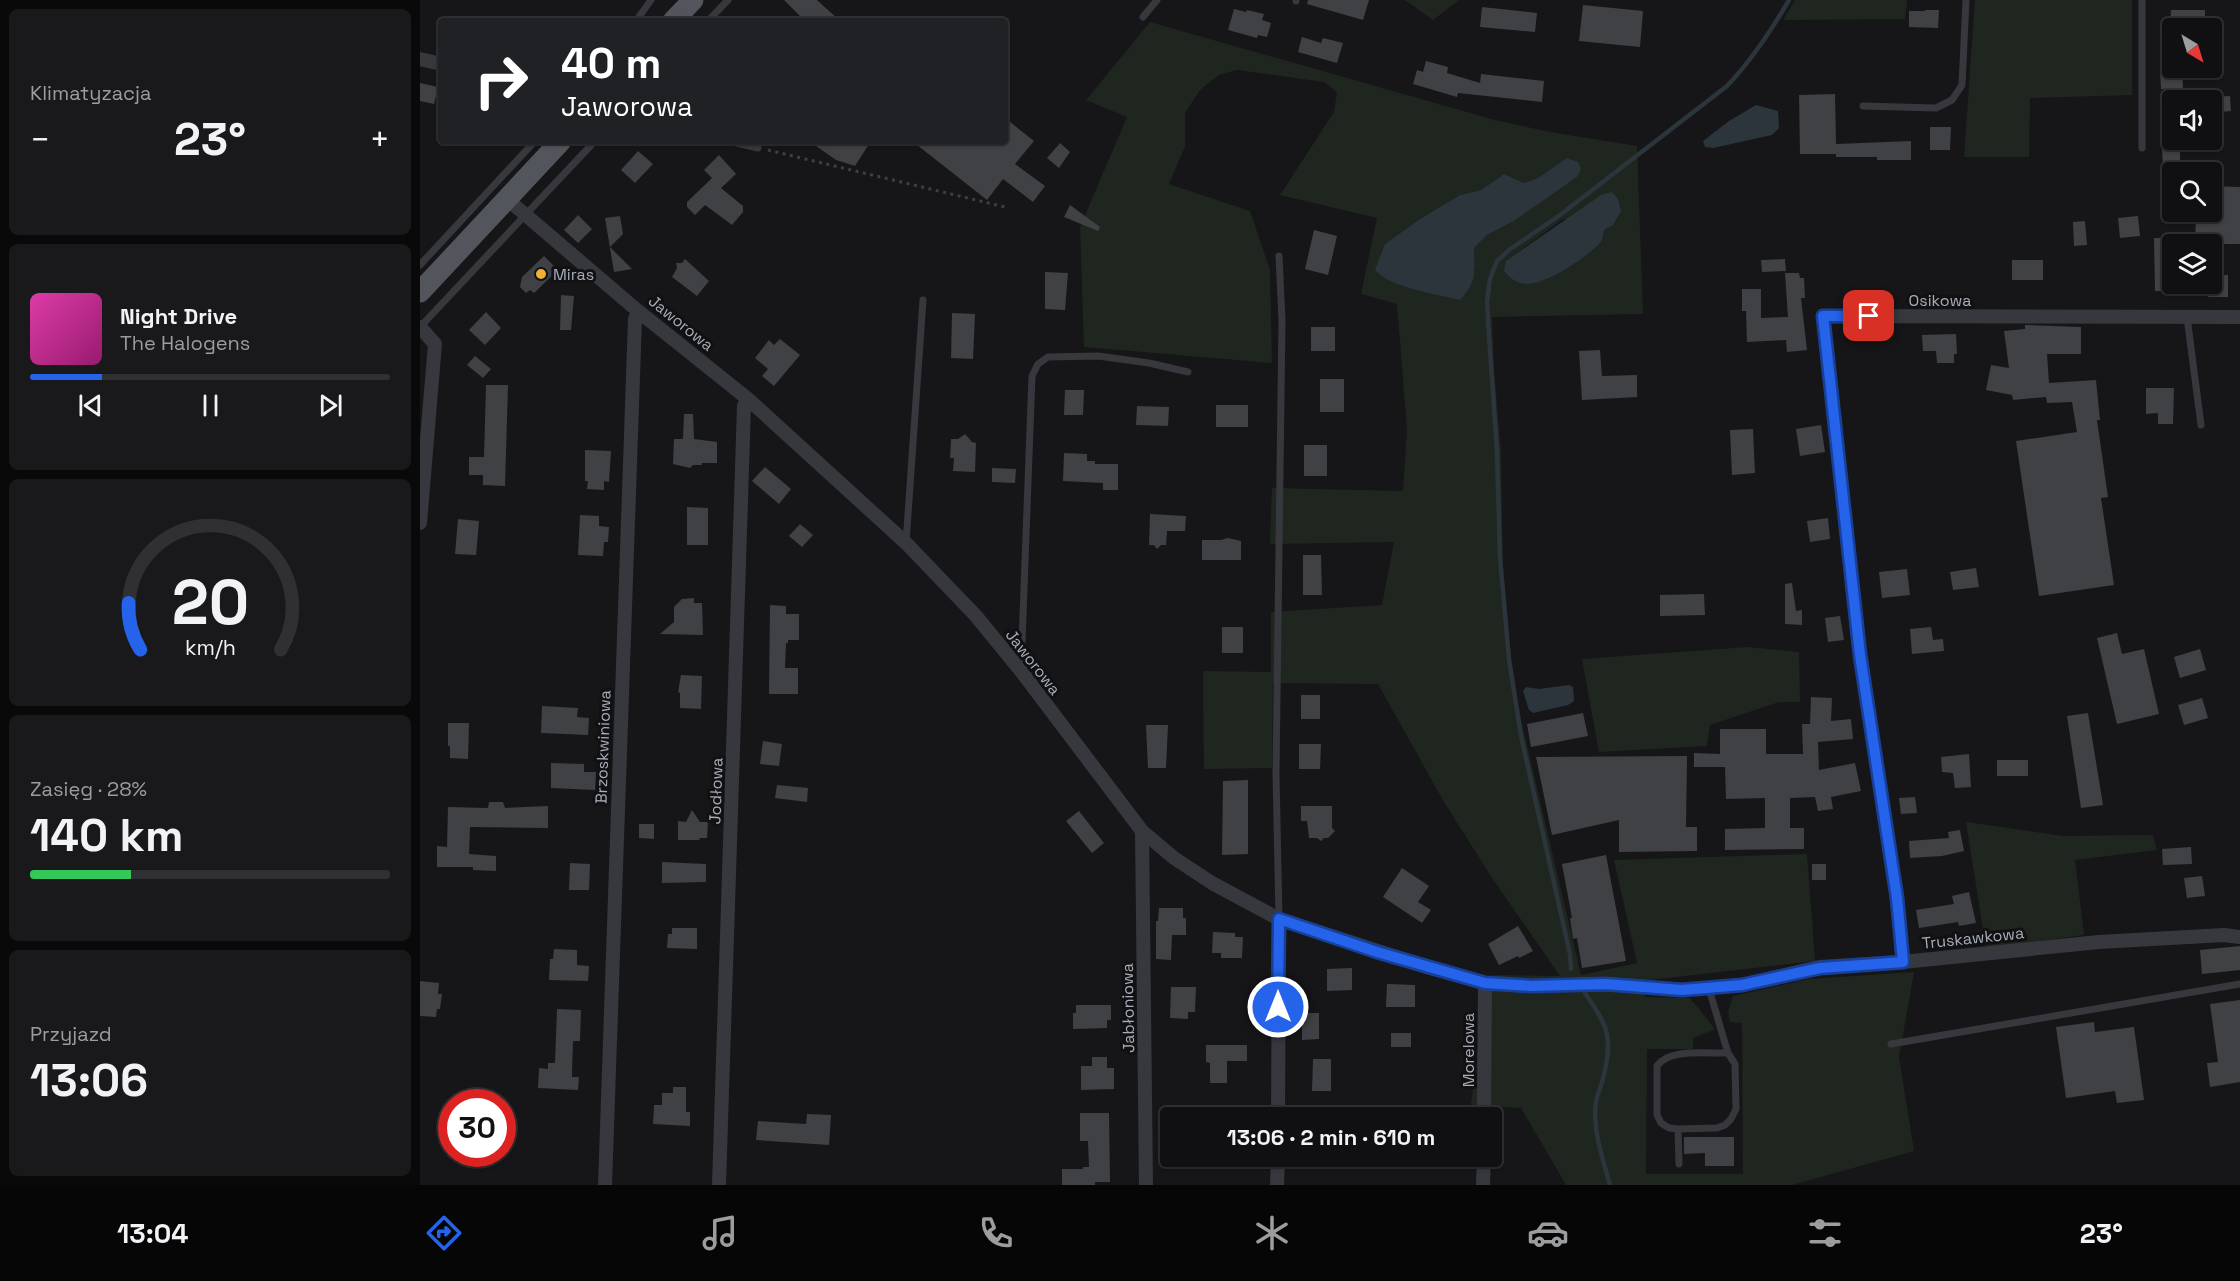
<!DOCTYPE html>
<html lang="pl">
<head>
<meta charset="utf-8">
<style>
  body { margin:0; font-family:"Space Grotesk",sans-serif; background:#19191b; color:#f1f3f6; height:100vh; display:flex; flex-direction:column; font-size:22px; white-space:nowrap }
  * { box-sizing:border-box; margin:0 }
  p { font-size:20px; color:#9c9d9f }
  .icon { flex:none; width:33px; height:33px; fill:none; stroke:currentColor; stroke-width:2; stroke-linecap:round; stroke-linejoin:round }
  .map { position:relative; flex:1; overflow:hidden }
  .sheet { display:flex; flex-direction:column; gap:9px; padding:9px; background:#09090a; width:420px }
  .sheet>* { flex:none }
  .hud { position:absolute; left:18px; top:18px; width:570px; height:126px; border-radius:6px; box-shadow:0 2px 4px #0004,0 0 0 2px #303032; background:#202124; color:#fff; overflow:hidden }
  .needle { width:39px; rotate:142deg }
  .fabs { position:absolute; left:1742px; top:18px; display:grid; gap:12px }
  .fabs a { display:grid; place-items:center; width:60px; height:60px; border-radius:6px; background:#101012; box-shadow:0 2px 4px #0004,0 0 0 2px #303032; font-size:30px }
  .speed { position:absolute; left:18px; top:1089px; display:flex; gap:12px; font-size:30px; font-weight:700; text-align:center }
  .speed>* { display:grid; place-content:center; width:78px; height:78px; border-radius:50%; background:#101012; box-shadow:0 2px 4px #0004,0 0 0 2px #303032; line-height:1 }
  .speed .limit { border:9px solid #d22; background:#fff; color:#111 }
  .pin { position:absolute; display:grid; place-items:center; width:51px; height:51px; color:#fff; margin:-26px; border-radius:12px; box-shadow:0 3px 9px #0006 }
  .me { position:absolute; width:66px; margin:-33px; rotate:0deg; stroke-linejoin:round; filter:drop-shadow(0 0 4px #0008) }
  .turn { display:flex; align-items:center; gap:21px; height:126px; padding:0 24px; font-size:27px }
  .turn .icon { width:78px; height:78px; stroke-width:2.5 }
  .turn b { display:block; font-size:42px; line-height:51px }
  .big { font-size:45px; font-weight:600; line-height:1.1 }
  .sheet .tile { flex:1; display:flex; flex-direction:column; justify-content:center; gap:9px; min-width:0; padding:0 21px; border-radius:9px; background:#19191b }
  .sheet .dial { align-items:center; gap:0 }
  .dial svg { height:156px; overflow:visible; fill:none; stroke:#303032; stroke-width:7; stroke-linecap:round; text-anchor:middle }
  .dial text { fill:#f1f3f6; stroke:none }
  .song { display:flex; align-items:center; gap:18px }
  .cover { width:72px; height:72px; border-radius:9px; background:linear-gradient(135deg,hsl(320 70% 55%),hsl(320 70% 35%)) }
  .played { height:6px; border-radius:3px; background:linear-gradient(90deg,#2563eb 20%,#303032 20%) }
  .keys { display:flex; justify-content:space-around; direction:ltr }
  .heat { display:flex; justify-content:space-between; align-items:center; font-size:33px; direction:ltr }
  .charge { height:9px; border-radius:4px; background:linear-gradient(90deg,#34c759 28%,#303032 0) }
  .trip { position:absolute; left:740px; top:1107px; width:342px; height:60px; border-radius:6px; background:#101012; box-shadow:0 2px 4px #0004,0 0 0 2px #303032; font-weight:600; line-height:60px; text-align:center }
  .dock { display:flex; height:96px; justify-content:space-around; align-items:center; background:#060607; color:#9c9d9f }
  .dock .icon { width:42px; height:42px }
  .dock .current { color:#2563eb }
  .dock b { font-size:27px; color:#f1f3f6 }
  main { display:flex; flex:1; min-height:0 }
  .map>svg:first-child { display:block }
  .green { fill:#1e261f; fill-rule:evenodd }
  .water { fill:#2c353c }
  .lines { fill:none; stroke-linecap:round; stroke-linejoin:round }
  .stream { stroke:#2c353c; stroke-width:4.5 }
  .building { fill:#404145 }
  .path { stroke:#3d3f44; stroke-width:3; stroke-dasharray:3 4.5; stroke-linecap:butt }
  .lane { stroke:#37383d; stroke-width:7 }
  .street { stroke:#37383d; stroke-width:14 }
  .primary { stroke:#53555c; stroke-width:21 }
  .route-casing { stroke:#184099; stroke-width:15 }
  .route { stroke:#2563eb; stroke-width:10 }
  .poi-dot { fill:#f2b134; stroke:#111113; stroke-width:2 }
  .labels { text-anchor:middle; dominant-baseline:central; stroke-width:6; stroke-linejoin:round; paint-order:stroke }
  .poi-label { font-size:16px; fill:#a8adb8; stroke:#111113; text-anchor:start }
  .street-label { font-size:16px; fill:#a8adb8; stroke:#111113 }
</style>
</head>
<body>
<main>
<section class="sheet">
<div class="tile"><p>Klimatyzacja</p>
<div class="heat"><a>−</a><b class="big">23°</b><a>+</a></div>
</div>
<div class="tile">
<div class="song"><i class="cover"></i><div><b>Night Drive</b><p>The Halogens</p></div></div>
<div class="played"></div>
<div class="keys"><svg class="icon" aria-label="previous" viewBox="0 0 24 24"><path d="M18 5L8 12l10 7zM5 5v14"/></svg><svg class="icon" aria-label="pause" viewBox="0 0 24 24"><path d="M8 5v14M16 5v14"/></svg><svg class="icon" aria-label="next" viewBox="0 0 24 24"><path d="M6 5l10 7-10 7zM19 5v14"/></svg></div>
</div>
<div class="tile dial"><svg viewBox="0 0 100 80">
<path d="M14 69A42 42 0 1 1 86 69"/>
<path d="M14 69A42 42 0 0 1 8 45" stroke="#2563eb"/>
<text x="50" y="56" font-size="32" font-weight="700">20</text>
<text x="50" y="72" font-size="11">km/h</text>
</svg></div>
<div class="tile"><p>Zasięg · 28%</p><b class="big">140 km</b><div class="charge"></div></div>
<div class="tile"><p>Przyjazd</p><b class="big">13:06</b></div>
</section>
<div class="map">
<svg width="1820" height="1185" viewBox="0 0 1820 1185">
  <rect width="100%" height="100%" fill="#161618"/>
  <path class="green" d="M985,0H1039L1013,20Z
    M1375,0H1487L1485,19L1363,20Z
    M1555,0H1712V95L1610,98L1609,157H1544Z
    M730,22L1075,120L1130,132L1217,146L1223,314L1072,317L1074,370L1081,451L1083,569L1092,673L1102,724L1161,975L1217,963L1194,860L1387,854L1395,961L1221,981L1225,997L1270,998L1295,1029L1273,1038V1049H1227L1226,1174H1323L1322,1023L1310,1022L1308,1012L1313,996L1389,979L1494,972L1479,1057L1494,1151L1372,1185H1146L1101,1108L1051,1105L1061,1024L1073,975L1140,976L1072,878L1024,802L958,684L853,683L852,768L784,769L783,671L851,672V612L962,605L974,542L850,544L852,488L983,491L987,429L977,304L941,294L957,218L860,195L914,112L917,92L904,82L817,70L799,75L780,90L765,113V146L749,184L830,211L850,270L852,363L664,347L660,227L707,117L666,100ZM1147,159L1157,177L1094,221L1067,235L1054,248L1055,272L965,244L1000,219L1040,195L1061,190L1084,174L1104,183L1118,178ZM1143,219L1193,225L1086,261Z
    M1328,647L1379,652L1380,702H1359L1290,725L1287,746L1179,752L1162,659Z
    M1546,822L1643,836L1733,835L1737,850L1655,860L1664,935L1566,948Z"/>
  <path class="water" d="M1336,105L1358,111L1359,128L1352,135L1293,148L1285,147L1283,141L1309,121Z
    M1147,158L1158,162L1161,169L1157,177L1094,221L1067,235L1054,248C1055,272 1057,281 1040,300C1016,294 971,288 955,270L965,244L1000,219L1040,195L1061,190L1084,174L1104,183L1118,178Z
    M1192,192L1198,199L1201,211L1193,225L1184,230C1183,235 1183,239 1180,243C1167,257 1127,284 1107,284C1097,284 1090,278 1084,271L1086,261L1181,195Z
    M1149,685L1153,687L1154,701L1148,705L1113,713L1109,710L1103,691L1106,687L1119,689Z"/>
  <g class="lines">
    <path class="stream" d="M1151,969L1150,954L1101,736L1089,659L1080,558L1077,451L1069,335L1067,302L1070,279L1077,261L1089,250L1140,215L1307,86C1332,60 1351,31 1369,0
      M1165,993C1189,1028 1193,1037 1183,1079C1181,1087 1177,1094 1176,1102C1172,1128 1183,1160 1190,1185"/>
  </g>
  <path class="building" d="M364,0H397L420,21H385Z
    M888,0H949L943,20L887,4Z
    M1163,5L1223,11L1220,47L1159,41Z
    M1062,7L1117,13L1115,32L1060,27Z
    M814,9L826,12L827,10L844,14L842,20L851,23L847,37L838,35L837,38L808,30Z
    M1505,10H1519L1518,28L1489,27V11H1505Z
    M1751,10H1785V28H1750Z
    M882,37L901,43L903,38L923,43L917,63L878,52Z
    M1006,61L1028,67L1027,73L1060,83L1061,74L1124,81L1122,102L1038,93L1037,97L993,84L997,70L1003,72Z
    M1762,68L1763,88L1741,89L1740,69Z
    M0,83L18,87L14,104L0,101Z
    M1415,94L1416,144L1491,141V160H1457V157H1416V152V154H1380L1379,95Z
    M1810,96L1811,111L1791,113V97Z
    M585,118L614,141L595,164L625,186L613,202L583,179L567,200L492,141H585Z
    M1510,127H1531L1530,150H1510Z
    M389,141H451L435,166L416,160Z
    M640,143L650,152L639,168L627,158Z
    M1742,148H1760V167H1743Z
    M218,151L233,164L215,183L201,170Z
    M299,155L316,174L301,188L323,206V212L312,225L285,205L275,215L267,207V202L292,178L284,170Z
    M1791,186L1820,187V244H1775L1776,212H1791Z
    M650,205L680,227L678,231L644,217Z
    M158,215L172,229L158,243L144,230Z
    M200,216L203,234L190,247L212,269L194,272L185,218Z
    M1718,216L1720,236L1700,238L1698,218Z
    M1665,221L1667,245L1654,246L1653,222Z
    M894,230L917,236L908,275L885,269Z
    M1734,238H1752V291H1735Z
    M124,256L138,270L114,293L110,290L106,293L100,287L102,277Z
    M265,259L289,281L277,296L252,277L257,268L256,263H262Z
    M1365,259L1366,271L1342,272L1341,260Z
    M1592,260H1623V280H1592Z
    M625,272L648,273L645,310L625,309Z
    M1365,273H1379L1380,278H1384L1385,298H1381L1387,350L1367,352L1366,340L1327,342L1326,311H1322V289H1341V318L1368,317Z
    M1791,275H1808V297H1788V284H1791Z
    M141,295L154,296L151,330H140Z
    M66,312L81,328L65,345L49,330Z
    M532,313L555,314L553,359L531,358Z
    M1605,325L1661,327V354H1627L1629,383L1676,380L1680,420H1677L1688,497L1681,498L1694,585L1619,596L1596,441L1657,432L1652,402L1627,403L1626,397L1593,400L1592,395L1566,390L1571,365L1589,368L1584,331L1605,329Z
    M891,327H915V351H891Z
    M1536,334L1537,354H1534V363H1517L1516,351H1503L1502,335Z
    M360,339L380,355L354,386L342,376L348,369L335,358L349,340L354,345Z
    M1180,350L1182,376L1217,375V397L1162,400L1159,351Z
    M55,356L71,369L63,378L47,365Z
    M900,379H924V412H900Z
    M66,385H88L85,486L63,485V475H49V457H64Z
    M1726,388H1754L1753,424H1738V413L1726,414Z
    M645,390H664L663,415H644Z
    M796,405H828V427H796Z
    M717,406L749,407L748,426L716,425Z
    M264,414H273L274,439L297,442V463H282V465H273L270,468L253,464L254,439H263Z
    M1401,425L1405,452L1380,456L1376,429Z
    M1333,429L1335,473L1312,475L1310,430Z
    M545,434L552,442L556,443L555,472L533,471L534,458H530L531,439H538Z
    M884,445H907V476H884Z
    M165,450L191,451L189,482L184,481V490L167,489L168,481H165Z
    M644,453L667,454V461H675V464H698V490H683V483L643,481Z
    M345,467L371,489L359,504L332,481Z
    M572,468L596,469L595,483L572,482Z
    M267,507L288,508V545H267Z
    M730,514L766,516L765,531H747L746,545H741L737,549L734,545H729Z
    M160,515L179,516V526L189,527L188,542H184L183,556L158,555Z
    M1408,518L1410,539L1390,542L1387,521Z
    M38,519L59,521L56,555L35,554Z
    M380,524L393,535L382,547L369,536Z
    M808,538L821,541V560H782V540H801Z
    M883,555H901L902,595H883Z
    M1556,568L1559,587L1533,590L1530,572Z
    M1487,569L1490,595L1462,598L1459,572Z
    M1372,583L1376,611L1382,610V625L1365,624V584Z
    M1284,594L1285,615L1240,616V595Z
    M274,598V603H282L283,635L240,634L254,622V607L262,599Z
    M350,605L366,606V614H379V640H368V643H366L365,668H378V694H349Z
    M1420,616L1424,640L1408,642L1405,618Z
    M802,627H823V653H802Z
    M1511,627L1513,640L1523,639L1524,651L1492,654L1490,629Z
    M1697,633L1702,654L1724,649L1739,714L1697,724L1677,638Z
    M1780,649L1786,670L1760,678L1754,657Z
    M261,675L282,676L281,709L260,708V693L258,692Z
    M881,695H900V719H881Z
    M1391,697L1412,698L1411,721L1431,719L1433,739L1398,742L1399,770L1435,763L1441,791L1411,797L1413,809L1398,811L1395,797L1370,798V828H1384V849L1305,850V829L1345,828V798L1306,799L1305,767H1274V753L1300,754V729H1346V754H1383L1382,724H1390Z
    M1782,698L1788,718L1764,725L1758,705Z
    M122,706L158,708L157,717L169,718L168,735L121,733Z
    M1163,713L1168,736L1111,747L1107,724Z
    M1668,713L1683,805L1661,808L1647,716Z
    M28,723H49L48,759L30,758V746H28Z
    M726,725H748L746,768H728Z
    M343,741L362,744L359,766L340,764Z
    M879,744H901L900,769H879Z
    M1549,754L1551,787L1535,788L1533,773L1522,772L1521,757Z
    M1267,756L1266,827H1277V851L1199,852V820L1132,835L1116,757Z
    M1577,760H1608V776H1577Z
    M131,763L164,764V772H176L175,790L131,788Z
    M828,780V854L802,855L803,781Z
    M357,785L388,788L387,802L355,798Z
    M1495,797L1497,813L1481,814L1479,798Z
    M69,802H83L85,808L128,806V828L50,827L49,854L76,856V871L53,870V867H17V846L27,847L28,807L68,808Z
    M881,806H912V828L915,831L908,838H904L901,841L897,838H889L887,821H881Z
    M272,810L280,822H288L287,838H280L279,840H258V821L266,822Z
    M659,811L684,843L672,853L646,821Z
    M219,824H234V839L219,838Z
    M1540,830L1544,851L1522,856L1490,858L1489,841L1529,838L1528,832Z
    M1771,847L1772,864L1743,865L1742,849Z
    M1186,855L1206,961L1162,968L1157,938L1153,939L1150,918H1152L1142,864Z
    M242,862L286,864V882L242,883Z
    M150,863L170,864L169,890H149Z
    M1392,864H1406V880H1392Z
    M982,868L1009,886L998,902L1011,910L1002,923L963,897Z
    M1782,876L1785,896L1767,898L1764,878Z
    M1549,892L1556,923L1539,926L1538,922L1499,928L1496,910L1534,904L1532,896Z
    M739,908H763V918H766V935H752L751,960L736,959V921H738Z
    M1098,926L1113,951L1099,958L1098,956L1079,965L1068,944Z
    M252,928H277V949L247,948L248,934H252Z
    M793,932L815,933V937H823L822,958H801V953H792Z
    M1820,946V970L1782,974L1780,950Z
    M134,949L157,950V965L169,966L168,981L129,980L130,959H133Z
    M932,968V990L907,991V969Z
    M0,981L19,983L18,994H22L20,1009H17L16,1017L0,1016Z
    M967,984L995,985V1007H966Z
    M751,987H776L775,1012H768V1019L750,1018Z
    M1820,1000V1082L1790,1087L1787,1063L1798,1062L1790,1004Z
    M656,1005H691V1020H687V1028L653,1029V1013H656Z
    M137,1009L161,1010L160,1041H153L152,1071V1077H159L158,1090L118,1088L119,1068L128,1069V1063H135Z
    M882,1013H899V1039L882,1040Z
    M1674,1022L1675,1032L1714,1027L1724,1100L1697,1103L1695,1091L1646,1098L1636,1027Z
    M971,1033H991V1047H971Z
    M786,1045H827V1061H807V1083H790V1063L786,1062Z
    M672,1057H687V1068H694V1089L661,1090V1066H672Z
    M893,1059H911V1091H892Z
    M253,1087H266V1112H270V1126L233,1124L234,1105H242V1093H253Z
    M660,1113H689L690,1182H675V1185H642V1169H663V1167H669L668,1141H660Z
    M387,1114L411,1115L409,1145L336,1140L338,1121L386,1124Z
    M1264,1137H1314V1166H1285V1153L1264,1154Z"/>
  <g class="lines">
    <path class="path" d="M348,150L585,207"/>
    <path class="lane" d="M1722,0V148
      M876,1V0
      M723,17L737,0
      M216,21L231,0
      M288,21L308,0
      M1443,106L1516,108L1532,100L1542,85L1546,0
      M308,141L338,148
      M0,265L115,141
      M1767,317L1781,425
      M0,327L175,141
      M486,543L503,300
      M601,669L612,376L618,364L628,357L678,356L729,363L768,372
      M859,919L856,773L862,321L859,256
      M1289,989L1308,1053L1315,1064L1316,1109L1311,1119L1305,1125L1297,1128L1258,1129L1249,1128L1241,1123L1237,1115V1066C1249,1048 1287,1054 1308,1053
      M1471,1044L1820,984
      M1258,1129L1259,1164"/>
    <path class="street" d="M0,59L21,64
      M87,199L218,311L328,399L486,543L556,616L601,671L722,831L754,858L792,883L859,919L1007,967L1065,983L1112,986L1185,984L1262,990L1322,985L1399,967L1483,962L1679,942L1804,935L1820,937
      M0,327L15,344L0,523
      M722,831L726,1185
      M1483,962L1477,898L1440,655L1403,316L1820,317
      M858,1118L859,919
      M1064,1118L1065,983
      M185,1185L215,319L218,311
      M299,1185L324,406L328,399
      M857,1185L858,1156
      M1063,1185L1064,1156"/>
    <path class="primary" d="M253,21L273,0
      M0,292L141,141"/>
  </g>
  <g class="lines">
    <g class="route-casing">
      <path id="route" d="M858,1007L859,919L957,952L1065,983L1112,986L1185,984L1262,990L1322,985L1400,968L1483,962L1477,898L1440,655L1403,316H1449"/>
    </g>
    <use href="#route" class="route"/>
  </g>
  <circle class="poi-dot" cx="121" cy="274" r="6"/>
  <g class="labels">
    <g class="poi-label">
      <text x="133" y="274">Miras</text>
    </g>
    <g class="street-label">
      <text x="1520" y="300">Osikowa</text>
      <text transform="translate(261 323) rotate(39)">Jaworowa</text>
      <text transform="translate(613 662) rotate(52)">Jaworowa</text>
      <text transform="translate(183 747) rotate(-88)">Brzoskwiniowa</text>
      <text transform="translate(296 791) rotate(-88)">Jodłowa</text>
      <text transform="translate(1553 938) rotate(-6)">Truskawkowa</text>
      <text transform="translate(708 1008) rotate(-91)">Jabłoniowa</text>
      <text transform="translate(1048 1050) rotate(-90)">Morelowa</text>
    </g>
  </g>
</svg>
<div class="fabs">
<a><svg class="needle" viewBox="-14 -14 28 28"><path d="M0-13l5 13h-10z" fill="#e53935"/><path d="M0 13l5-13h-10z" fill="#9c9d9f"/></svg></a>
<a><svg class="icon" aria-label="sound" viewBox="0 0 24 24"><path d="M4 9h4l5-4v14l-5-4H4zM17 9q2 3 0 6"/></svg></a>
<a><svg class="icon" aria-label="search" viewBox="0 0 24 24"><circle cx="10" cy="10" r="6"/><path d="M15 15l6 6"/></svg></a>
<a><svg class="icon" aria-label="layers" viewBox="0 0 24 24"><path d="M12 4l9 5-9 5-9-5zM3 14l9 5 9-5"/></svg></a>
</div>
<div class="speed"><div class="limit">30</div></div>
<div class="pin" style="left:1449px;top:316px;background:#d93025"><svg class="icon" aria-label="arrive" viewBox="0 0 24 24"><path d="M6 21V4h12l-3 4 3 4H6"/></svg></div>
<svg class="me" style="left:858px;top:1007px" viewBox="-20 -20 40 40"><circle r="17" fill="#2563eb" stroke="#fff" stroke-width="3"/><path d="M0-11L8 9 0 5-8 9z" fill="#fff"/></svg>
<div class="trip">13:06 · 2 min · 610 m</div>
<div class="hud">
<div class="turn"><svg class="icon" aria-label="right" viewBox="0 0 24 24"><path d="M7 20v-9h11M14 6l5 5-5 5"/></svg><div><b>40 m</b>Jaworowa</div></div>
</div>
</div>
</main>
<nav class="dock">
<b>13:04</b>
<svg class="icon current" aria-label="directions" viewBox="0 0 24 24"><path d="M12 3l9 9-9 9-9-9zM9 14v-3h6M13 9l2 2-2 2"/></svg>
<svg class="icon" aria-label="music" viewBox="0 0 24 24"><path d="M9 18V5l10-2v13"/><circle cx="6" cy="18" r="3"/><circle cx="16" cy="16" r="3"/></svg>
<svg class="icon" aria-label="phone" viewBox="0 0 24 24"><path d="M5 4h4l2 5-3 2q2 4 5 5l2-3 5 2v4C11 20 4 13 5 4z"/></svg>
<svg class="icon" aria-label="climate" viewBox="0 0 24 24"><path d="M12 3v18M4 7l16 10M4 17L20 7"/></svg>
<svg class="icon" aria-label="car" viewBox="0 0 24 24"><path d="M5 17H2v-5l4-1 3-4h7l3 4 3 1v5h-3M9 17h6M6 11h13"/><circle cx="7" cy="17" r="2"/><circle cx="17" cy="17" r="2"/></svg>
<svg class="icon" aria-label="filters" viewBox="0 0 24 24"><path d="M4 7h16M4 17h16"/><circle cx="9" cy="7" r="2"/><circle cx="15" cy="17" r="2"/></svg>
<b>23°</b>
</nav>
</body>
</html>
